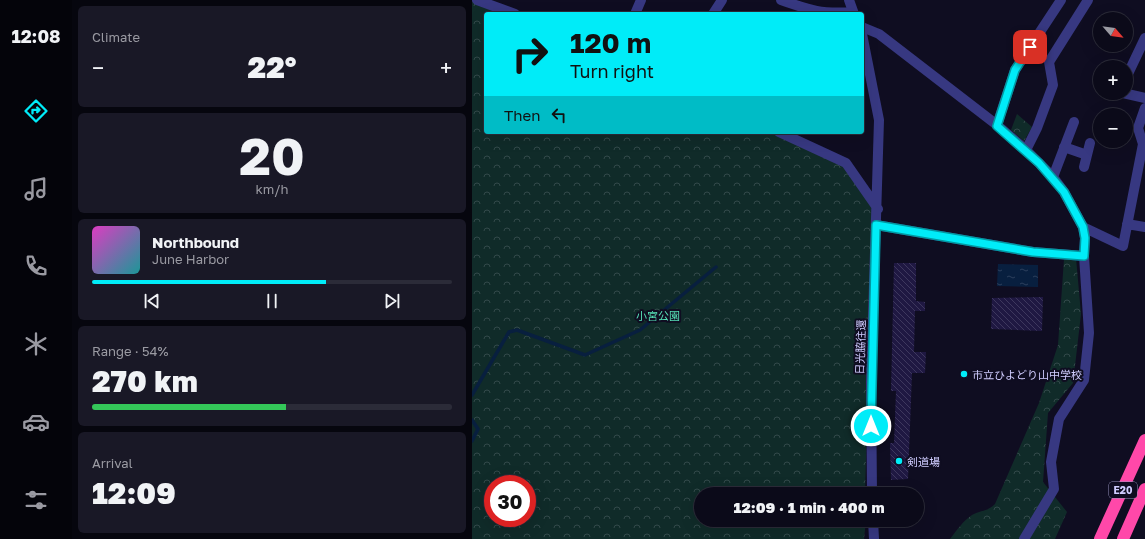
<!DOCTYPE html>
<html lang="en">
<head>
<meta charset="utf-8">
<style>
  body { margin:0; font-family:"Golos Text","Noto Sans JP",sans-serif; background:#191826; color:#f1f3f6; height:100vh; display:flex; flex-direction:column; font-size:15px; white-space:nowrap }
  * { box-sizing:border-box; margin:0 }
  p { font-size:13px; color:#9a9aa2 }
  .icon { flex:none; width:22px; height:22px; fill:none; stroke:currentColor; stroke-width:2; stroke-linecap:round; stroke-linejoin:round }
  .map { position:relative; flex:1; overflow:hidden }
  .details { display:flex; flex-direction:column; gap:6px; padding:6px; background:#06060e; width:400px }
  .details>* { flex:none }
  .guide { position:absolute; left:12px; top:12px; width:380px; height:122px; border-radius:4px; box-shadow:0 4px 16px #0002,0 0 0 1px #2b2b38; background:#00ecf8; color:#111; overflow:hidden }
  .needle { width:26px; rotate:118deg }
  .controls { position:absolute; left:621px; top:12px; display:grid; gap:8px }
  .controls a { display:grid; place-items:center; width:40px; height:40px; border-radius:50%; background:#0b0a19; box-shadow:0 4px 16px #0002,0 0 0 1px #2b2b38; font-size:20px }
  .speed { position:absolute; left:12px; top:475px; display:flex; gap:8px; font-size:20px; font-weight:700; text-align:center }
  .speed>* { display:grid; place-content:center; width:52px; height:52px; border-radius:50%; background:#0b0a19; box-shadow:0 4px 16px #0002,0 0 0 1px #2b2b38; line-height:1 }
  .speed .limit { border:6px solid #d22; background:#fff; color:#111 }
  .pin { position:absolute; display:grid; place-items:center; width:34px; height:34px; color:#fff; margin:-17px; border-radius:8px; box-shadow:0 2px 6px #0006 }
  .me { position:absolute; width:44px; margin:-22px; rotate:0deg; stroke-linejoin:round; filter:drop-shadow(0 0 3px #0008) }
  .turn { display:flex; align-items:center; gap:14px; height:84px; padding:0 20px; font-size:18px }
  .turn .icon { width:52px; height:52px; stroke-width:2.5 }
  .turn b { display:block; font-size:28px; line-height:34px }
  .then { display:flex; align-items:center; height:38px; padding:0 20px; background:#0003; gap:8px; font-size:15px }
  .big { font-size:30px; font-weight:800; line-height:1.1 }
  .details .widget { flex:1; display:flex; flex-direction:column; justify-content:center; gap:6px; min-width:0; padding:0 14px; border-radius:6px; background:#191826 }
  .details .dial { align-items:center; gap:0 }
  .dial b { font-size:52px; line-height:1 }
  .song { display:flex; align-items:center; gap:12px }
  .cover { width:48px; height:48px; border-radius:6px; background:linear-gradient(135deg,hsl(310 70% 55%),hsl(180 70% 35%)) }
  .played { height:4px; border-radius:2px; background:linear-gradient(90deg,#00ecf8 65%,#2b2b38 65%) }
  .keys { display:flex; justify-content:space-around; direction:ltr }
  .heat { display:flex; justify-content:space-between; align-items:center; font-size:22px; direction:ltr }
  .charge { height:6px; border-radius:3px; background:linear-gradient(90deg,#34c759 54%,#2b2b38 0) }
  .trip { position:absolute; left:222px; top:487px; width:230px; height:40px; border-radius:20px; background:#0b0a19; box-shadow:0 4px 16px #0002,0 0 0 1px #2b2b38; font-weight:800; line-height:40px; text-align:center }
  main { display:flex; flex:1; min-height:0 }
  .menu { display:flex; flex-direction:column; width:72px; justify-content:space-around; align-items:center; background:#04040a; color:#9a9aa2 }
  .menu .icon { width:28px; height:28px }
  .menu .selected { color:#00ecf8 }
  .menu b { font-size:18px; color:#f1f3f6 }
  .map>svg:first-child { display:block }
  .forest { fill:url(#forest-crowns); fill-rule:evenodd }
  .water { fill:url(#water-ripples) }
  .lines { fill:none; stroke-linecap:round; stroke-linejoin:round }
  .stream { stroke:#081f3f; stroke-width:3.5 }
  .building { fill:url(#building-back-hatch) }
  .minor { stroke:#373881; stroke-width:10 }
  .highway { stroke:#ff48a9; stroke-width:12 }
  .route-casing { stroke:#0099a1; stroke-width:10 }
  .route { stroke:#00ecf8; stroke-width:7 }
  .poi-dot { fill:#00ecf8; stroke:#0f0d21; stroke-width:1.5 }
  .labels { text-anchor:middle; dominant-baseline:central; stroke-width:4; stroke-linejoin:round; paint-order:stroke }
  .shield { fill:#0f0d21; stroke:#9693bc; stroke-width:1 }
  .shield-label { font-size:10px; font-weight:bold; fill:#d0cdff }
  .park-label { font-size:11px; fill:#57e1b7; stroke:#0f0d21 }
  .street-label { font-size:11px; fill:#d0cdff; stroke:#0f0d21 }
  .poi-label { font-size:11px; fill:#d0cdff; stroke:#0f0d21; text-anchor:start }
</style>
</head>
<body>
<main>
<nav class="menu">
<b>12:08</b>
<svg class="icon selected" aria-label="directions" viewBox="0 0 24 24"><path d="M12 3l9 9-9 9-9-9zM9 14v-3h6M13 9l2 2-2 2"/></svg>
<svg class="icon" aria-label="music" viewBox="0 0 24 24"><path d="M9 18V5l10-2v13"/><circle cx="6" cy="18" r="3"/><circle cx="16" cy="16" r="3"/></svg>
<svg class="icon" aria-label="phone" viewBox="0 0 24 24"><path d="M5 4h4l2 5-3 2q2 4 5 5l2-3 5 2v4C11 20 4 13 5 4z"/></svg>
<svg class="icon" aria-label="climate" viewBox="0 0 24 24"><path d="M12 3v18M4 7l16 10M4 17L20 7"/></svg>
<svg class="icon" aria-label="car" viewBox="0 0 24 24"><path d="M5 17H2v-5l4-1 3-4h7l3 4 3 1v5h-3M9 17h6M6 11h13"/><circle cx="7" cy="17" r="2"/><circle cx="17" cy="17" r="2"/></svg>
<svg class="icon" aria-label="filters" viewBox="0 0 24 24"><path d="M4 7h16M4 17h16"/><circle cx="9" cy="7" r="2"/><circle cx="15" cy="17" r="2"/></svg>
</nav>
<section class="details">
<div class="widget"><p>Climate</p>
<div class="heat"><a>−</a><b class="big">22°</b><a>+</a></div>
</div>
<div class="widget dial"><b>20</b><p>km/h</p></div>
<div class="widget">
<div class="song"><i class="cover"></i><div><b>Northbound</b><p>June Harbor</p></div></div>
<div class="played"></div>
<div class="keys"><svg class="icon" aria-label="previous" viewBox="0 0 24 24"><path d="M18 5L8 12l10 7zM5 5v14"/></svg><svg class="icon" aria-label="pause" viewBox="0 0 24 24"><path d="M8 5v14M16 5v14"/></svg><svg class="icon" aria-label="next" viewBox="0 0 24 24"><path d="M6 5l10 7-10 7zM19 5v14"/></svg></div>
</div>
<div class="widget"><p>Range · 54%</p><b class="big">270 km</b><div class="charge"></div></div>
<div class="widget"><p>Arrival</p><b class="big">12:09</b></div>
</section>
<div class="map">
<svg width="673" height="539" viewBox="0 0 673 539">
  <defs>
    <pattern id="forest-crowns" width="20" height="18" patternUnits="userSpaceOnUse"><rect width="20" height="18" fill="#102b29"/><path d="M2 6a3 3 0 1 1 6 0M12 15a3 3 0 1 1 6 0" fill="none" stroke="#324949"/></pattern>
    <pattern id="water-ripples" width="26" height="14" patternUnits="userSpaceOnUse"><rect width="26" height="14" fill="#081f3f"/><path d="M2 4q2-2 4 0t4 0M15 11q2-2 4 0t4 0" fill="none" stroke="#2b3e5c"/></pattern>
    <pattern id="building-back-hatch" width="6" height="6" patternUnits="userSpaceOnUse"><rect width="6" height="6" fill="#1f1842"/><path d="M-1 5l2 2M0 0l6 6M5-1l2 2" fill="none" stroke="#3e385e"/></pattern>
  </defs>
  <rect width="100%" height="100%" fill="#0f0d21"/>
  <path class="forest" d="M0,0H5L43,14H14V132H312L374,163L401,205L393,494H229V520H394L392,539H0ZM21,484H55V518H21Z
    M545,114L560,127L552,141L539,130Z
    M604,258L609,314L601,383L576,413L571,482L595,512L583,539H478C485,530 491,521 500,515C509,510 515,512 523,504L567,403L586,345L592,259Z"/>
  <path class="water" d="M526,264L566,265V287L525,286Z"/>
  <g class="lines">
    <path class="stream" d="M0,395L37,332L45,330L113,355L168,330L244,267
      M0,420L6,429L0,441"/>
  </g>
  <path class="building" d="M422,263H444V301L453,302V311H443L442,352H454L453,373H440L436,479L419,480L418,443H422L424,391H419Z
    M571,297L570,331L519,329L520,298Z"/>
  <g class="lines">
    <path class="minor" d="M5,0L43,14
      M309,0C340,11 349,14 381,12
      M377,0L382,14
      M163,14L169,0
      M241,14L250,0
      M390,27L407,34L525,125L554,150L581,177L592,192L611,227L613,238L612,256L561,252L404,225
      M390,34L407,120L399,382L400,494
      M654,78L673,38
      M651,93L673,98
      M525,125L543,70L589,0
      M307,132L374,163L406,209
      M671,144L666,128L673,108
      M592,147L615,155
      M554,150L565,128L581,85L577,62L616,0
      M612,167L618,143
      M581,177L602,122
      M655,224L673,227
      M611,227L651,246L671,144H673
      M401,520L402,539
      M552,539L582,489L579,462L587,419L612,380L617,333L612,256"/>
    <path class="highway" d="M628,539L673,440
      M651,539L673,489"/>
  </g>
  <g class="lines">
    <g class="route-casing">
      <path id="route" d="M399,426L404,225L561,252L612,256L613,238L611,227L592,192L567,163L525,126L543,70L558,47"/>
    </g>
    <use href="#route" class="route"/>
  </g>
  <g class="poi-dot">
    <circle cx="492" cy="374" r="4"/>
    <circle cx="427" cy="461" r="4"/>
  </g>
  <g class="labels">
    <rect class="shield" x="637" y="482" width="28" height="16" rx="3"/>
    <g class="shield-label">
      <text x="651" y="490">E20</text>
    </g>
    <g class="park-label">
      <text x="186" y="315">小宮公園</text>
    </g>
    <g class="street-label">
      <text transform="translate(388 347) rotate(-88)">日光脇往還</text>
    </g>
    <g class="poi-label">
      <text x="500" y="374">市立ひよどり山中学校</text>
      <text x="435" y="461">剣道場</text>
    </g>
  </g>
</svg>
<div class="controls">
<a><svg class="needle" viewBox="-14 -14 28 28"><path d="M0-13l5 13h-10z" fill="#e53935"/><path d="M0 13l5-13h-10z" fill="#9a9aa2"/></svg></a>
<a>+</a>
<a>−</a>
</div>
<div class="speed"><div class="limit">30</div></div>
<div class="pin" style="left:558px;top:47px;background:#d93025"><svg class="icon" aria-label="arrive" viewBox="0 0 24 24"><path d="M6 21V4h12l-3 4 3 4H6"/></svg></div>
<svg class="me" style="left:399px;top:426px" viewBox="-20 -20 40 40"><circle r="17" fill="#00ecf8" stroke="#fff" stroke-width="3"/><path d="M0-11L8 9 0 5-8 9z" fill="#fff"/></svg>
<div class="trip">12:09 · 1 min · 400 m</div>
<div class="guide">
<div class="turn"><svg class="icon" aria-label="right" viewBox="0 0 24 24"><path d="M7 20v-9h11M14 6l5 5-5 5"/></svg><div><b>120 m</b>Turn right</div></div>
<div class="then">Then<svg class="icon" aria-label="left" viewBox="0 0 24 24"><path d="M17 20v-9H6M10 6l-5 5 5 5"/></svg></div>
</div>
</div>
</main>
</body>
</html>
